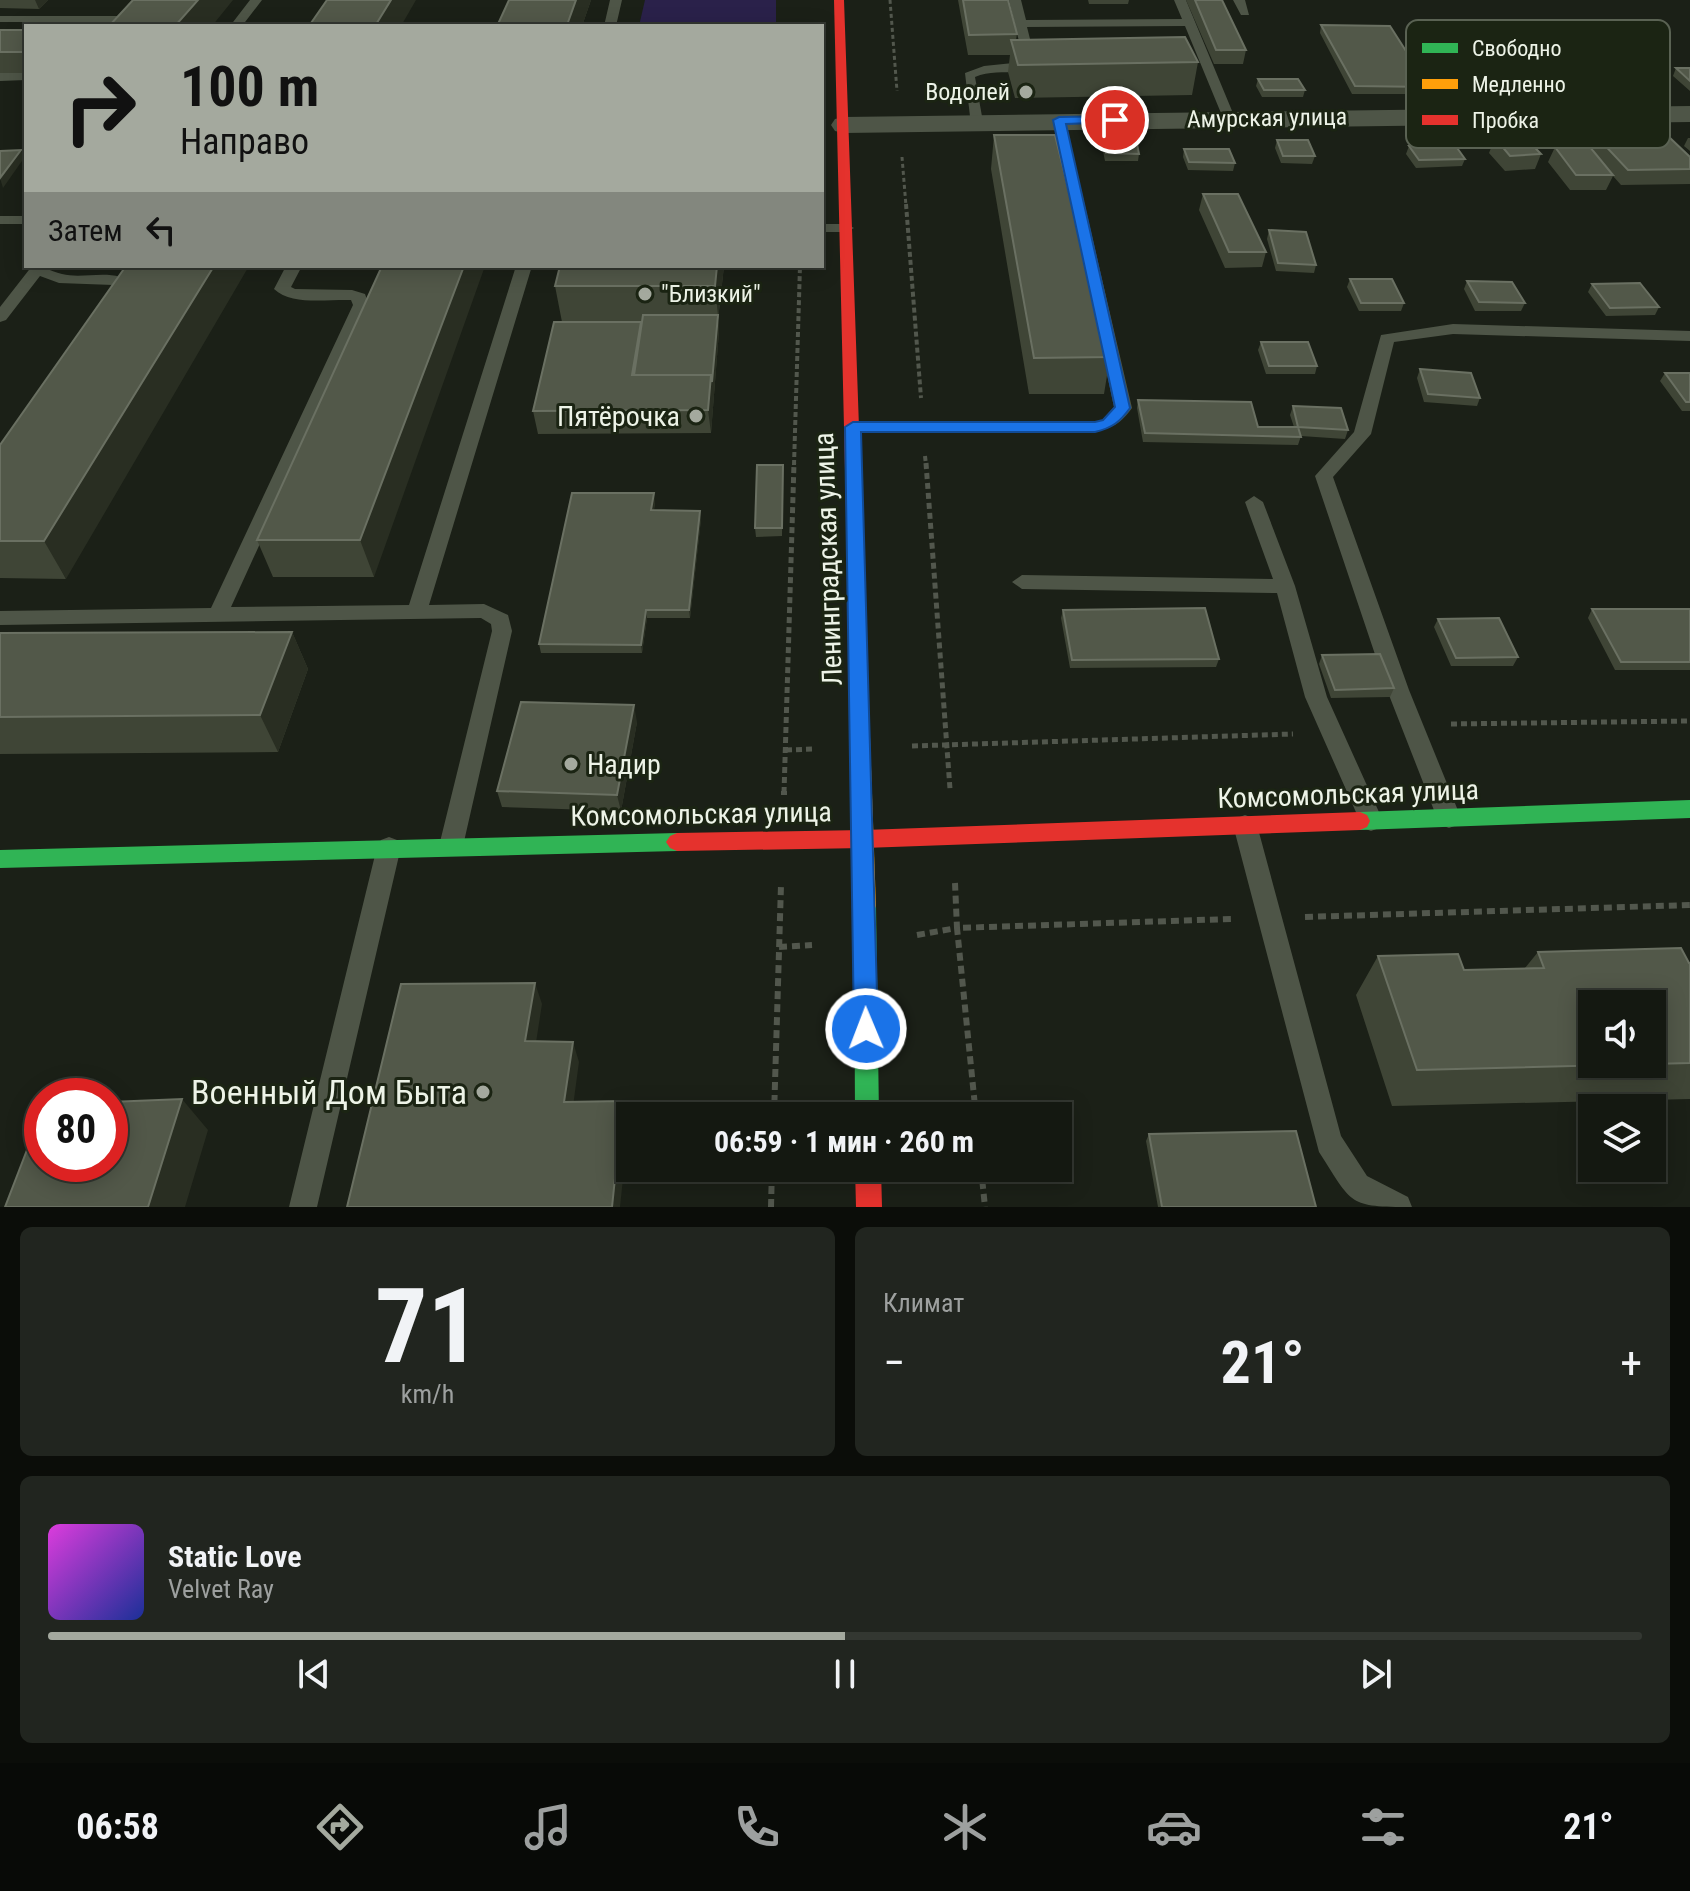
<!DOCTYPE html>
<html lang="ru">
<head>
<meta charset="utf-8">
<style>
  body { margin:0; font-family:"Roboto Condensed",sans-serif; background:#21251f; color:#f1f3f6; height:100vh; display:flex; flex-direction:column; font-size:30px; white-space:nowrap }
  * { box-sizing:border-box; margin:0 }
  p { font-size:26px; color:#9da09f }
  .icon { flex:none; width:44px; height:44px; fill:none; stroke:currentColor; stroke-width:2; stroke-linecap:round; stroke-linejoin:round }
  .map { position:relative; height:1207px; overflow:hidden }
  .details { display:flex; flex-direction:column; gap:20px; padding:20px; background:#0b0d09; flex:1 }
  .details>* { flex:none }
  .guide { position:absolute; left:24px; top:24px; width:800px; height:244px; border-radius:0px; box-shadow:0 4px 20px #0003,0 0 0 2px #333731; background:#a4a99e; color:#111; overflow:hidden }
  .tools { position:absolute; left:1578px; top:990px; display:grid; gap:16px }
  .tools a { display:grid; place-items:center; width:88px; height:88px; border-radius:0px; background:#141811; box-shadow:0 4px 20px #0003,0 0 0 2px #333731; font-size:40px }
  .speed { position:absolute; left:24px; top:1078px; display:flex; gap:16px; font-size:40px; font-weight:700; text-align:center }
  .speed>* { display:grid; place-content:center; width:104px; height:104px; border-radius:50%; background:#141811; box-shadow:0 4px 20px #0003,0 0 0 2px #333731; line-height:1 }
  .speed .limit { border:12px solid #d22; background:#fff; color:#111 }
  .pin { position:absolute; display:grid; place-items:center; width:68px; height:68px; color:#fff; margin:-34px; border:4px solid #fff; border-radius:50%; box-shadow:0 2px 8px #0007 }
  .me { position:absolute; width:88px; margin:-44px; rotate:359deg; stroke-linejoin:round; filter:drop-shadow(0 0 6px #0008) }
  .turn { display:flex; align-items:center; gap:28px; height:168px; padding:0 24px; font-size:36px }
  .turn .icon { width:104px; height:104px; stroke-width:2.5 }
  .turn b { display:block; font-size:56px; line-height:68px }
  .then { display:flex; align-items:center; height:76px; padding:0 24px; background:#0003; gap:16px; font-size:30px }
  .big { font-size:60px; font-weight:700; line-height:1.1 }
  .details .tile { flex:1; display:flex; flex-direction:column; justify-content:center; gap:12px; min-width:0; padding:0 28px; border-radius:12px; background:#21251f }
  .details .dial { align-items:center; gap:0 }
  .dial b { font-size:104px; line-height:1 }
  .song { display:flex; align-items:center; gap:24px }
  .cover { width:96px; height:96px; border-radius:12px; background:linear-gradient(135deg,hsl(300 70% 55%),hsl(230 70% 35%)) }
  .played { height:8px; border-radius:4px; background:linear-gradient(90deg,#a4a99e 50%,#333731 50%) }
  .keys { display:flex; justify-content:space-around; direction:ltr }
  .heat { display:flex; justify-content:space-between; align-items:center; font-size:44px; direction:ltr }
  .details .tiles { flex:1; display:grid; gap:20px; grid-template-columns:1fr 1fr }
  .tile:last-child { grid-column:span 2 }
  .trip { position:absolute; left:616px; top:1102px; width:456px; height:80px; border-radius:0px; background:#141811; box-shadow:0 4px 20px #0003,0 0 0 2px #333731; font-weight:700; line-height:80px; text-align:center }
  .menu { display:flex; height:128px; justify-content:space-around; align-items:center; background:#080a07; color:#9da09f }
  .menu .icon { width:56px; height:56px }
  .menu .current { color:#a4a99e }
  .menu b { font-size:36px; color:#f1f3f6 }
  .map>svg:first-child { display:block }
  .green { fill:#2a214a }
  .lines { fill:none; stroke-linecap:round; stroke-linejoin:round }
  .path-far3 { stroke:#52574d; stroke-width:3; stroke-dasharray:4 3; stroke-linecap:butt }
  .path-far2 { stroke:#52574d; stroke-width:4; stroke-dasharray:5 3; stroke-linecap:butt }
  .path-far1 { stroke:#52574d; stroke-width:5; stroke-dasharray:6 4; stroke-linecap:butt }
  .path { stroke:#52574d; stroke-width:6; stroke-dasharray:8 5; stroke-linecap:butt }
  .lane { fill:#4e5547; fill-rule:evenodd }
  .street { fill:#4e5547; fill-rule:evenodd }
  .fast { fill:#30b455; fill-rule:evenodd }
  .slow { fill:#ff9f0a; fill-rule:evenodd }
  .jam { fill:#e5322d; fill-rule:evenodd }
  .wall { fill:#3f4536 }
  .shaded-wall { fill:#292e22 }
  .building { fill:#525849; stroke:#6a7062; stroke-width:2; fill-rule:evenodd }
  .route { fill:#1a73e8; stroke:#114b97; stroke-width:2 }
  .poi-dot { fill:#a4a99e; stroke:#1b2413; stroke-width:3 }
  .labels { text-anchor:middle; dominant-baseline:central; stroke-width:6; stroke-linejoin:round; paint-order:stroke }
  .far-poi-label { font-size:24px; fill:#edf3e7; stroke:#1b2413; text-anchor:end }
  .far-street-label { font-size:24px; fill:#edf3e7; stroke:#1b2413 }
  .poi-label { font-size:28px; fill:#edf3e7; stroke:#1b2413; text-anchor:end }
  .street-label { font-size:28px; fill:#edf3e7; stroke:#1b2413 }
  .near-poi-label { font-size:34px; fill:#edf3e7; stroke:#1b2413; text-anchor:end }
  .key { fill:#1b2413; stroke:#5a6253; stroke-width:2 }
  .key-label { font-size:22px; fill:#edf3e7 }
</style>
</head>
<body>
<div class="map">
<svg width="1690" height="1207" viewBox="0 0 1690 1207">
  <rect width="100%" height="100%" fill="#1b2017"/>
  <path class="green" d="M645,0H776V26H639Z"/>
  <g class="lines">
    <path class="path-far3" d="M890,0L897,91
      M902,157L906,206"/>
    <path class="path-far2" d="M906,204L921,398
      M925,456L926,465
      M794,465L800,266"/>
    <path class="path-far1" d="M926,463L950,789
      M1451,724L1690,721
      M912,746L1293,734
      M786,750L814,749
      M784,793L794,463"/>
    <path class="path" d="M784,795V791
      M1305,917L1690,905
      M917,935L957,928L955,883
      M779,947L812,945
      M774,1116L781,885
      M976,1116L957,928L1231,919
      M981,1168L985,1207
      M771,1207L772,1168"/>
    <path class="lane" d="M250,0H262L242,26H230Z
      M610,0H622L616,26H604Z
      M1009,0H1021L1026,20L1182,19L1174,0H1186L1235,118L1229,122L1223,118L1185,26L1027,27L1036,63C1018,78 995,68 975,77L983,122L971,125L965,73L984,66L1024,62Z
      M1233,0H1245L1249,15H1241Z
      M0,16H118L132,20L131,26H119L118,22H0Z
      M1417,33H1425L1481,116L1480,119H1470L1415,35Z
      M26,72V80L0,81V73Z
      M1059,116L1065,120L1132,408C1121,423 1113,428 1095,432L847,431L844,427L847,423L853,422H1095L1102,420L1114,407L1053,120Z
      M0,216H26V224H0Z
      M822,224H847L854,228L847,232H822Z
      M32,266C46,266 49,271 62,274C86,280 115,266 136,286L126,299L121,301L113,296L119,288L113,285L59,283L40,276L6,320L0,322V307Z
      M286,266H302L291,287L295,289L352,290L365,294L369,305L231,607L409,605L516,266H532L429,605L484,604L508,615L512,631L463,846L459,853L451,856L443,853L439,846L492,631L491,624L481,618L0,625V611L211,608L353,305L351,300C328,299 292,306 274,289Z
      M1453,324L1690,331V341L1453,334L1394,342L1371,434L1333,477L1409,690L1461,818L1457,825L1449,828L1441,825L1437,818L1387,690L1315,476L1354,432L1381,335Z
      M1254,496L1263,502L1295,586L1327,697L1383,821L1379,828L1371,831L1363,828L1305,697L1277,593L1022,589L1012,582L1022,575L1273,579L1245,502Z
      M1245,815L1253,818L1257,825L1341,1136L1367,1176L1408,1197L1412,1207C1348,1207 1353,1205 1319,1152L1233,825L1237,818Z
      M389,837L397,840L401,847L317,1207H289L377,847L381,840Z"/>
    <path class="street" d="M1690,106V122L844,133L835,131L831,125L835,119L844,117Z"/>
    <path class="fast" d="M1690,800V818L1360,830L1353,827L1350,821L1353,815L1360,812Z
      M677,833L684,836L688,842L684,848L677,851L0,868V850Z
      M865,896L873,899L876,906L879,1116H855L854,906L857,899Z"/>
    <path class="slow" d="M854,507L862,513L876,906L873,913L865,916L857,913L854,906L846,513Z"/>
    <path class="jam" d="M834,0H844L862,513L854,519L846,513Z
      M1360,812L1367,815L1370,821L1367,827L1360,830L864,848L677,851L670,848L666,842L670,836L677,833L864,830Z
      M855,1168H881L882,1207H856Z"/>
  </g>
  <path class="wall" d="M0,0H48L39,9L0,8Z
    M509,0H591L582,26H499Z
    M958,0H1008L1017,34L1016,40L1198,62L1192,95L1015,98L1008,72L1010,55H968Z
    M1088,0H1129L1128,4H1089Z
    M1186,0H1222L1246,50L1243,64H1214Z
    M1321,25L1429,87L1426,94H1352L1320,33Z
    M0,30H26V73H0Z
    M1538,59L1619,66L1616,72L1624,81L1621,88H1567L1555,74H1542L1535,66Z
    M1676,68H1690V91L1673,76Z
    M1258,79L1305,90L1303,97H1262L1256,86Z
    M994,135L1110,357L1104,394H1029L991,169Z
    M1495,138L1541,154L1535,169L1505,171L1489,153Z
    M1598,138L1690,157V184L1621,185L1613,176L1606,190H1570L1548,162L1555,147L1593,150Z
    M1688,138H1690V151L1684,146Z
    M1103,139L1139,154L1138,161H1105L1102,146Z
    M1277,140L1315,156L1312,164L1281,163L1275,148Z
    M1409,146L1465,159L1462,166L1416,168L1406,154Z
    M1184,149L1235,163L1233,171L1188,170L1183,157Z
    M1203,194L1266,252L1262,267L1225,268L1199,210Z
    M1269,230L1316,265L1314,273L1276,271L1267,239Z
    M382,266L374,577H273L257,540Z
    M560,266H724L718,320L719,331L711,433L538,434L533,411L562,322L555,286Z
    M1350,279L1404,303L1401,311H1359L1347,287Z
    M1467,281L1525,303L1521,311H1475L1464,289Z
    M1592,284L1659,307L1655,315L1606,316L1588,292Z
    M1261,342L1317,366L1315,374H1266L1258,350Z
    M1420,369L1480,398L1477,406L1424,402L1417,378Z
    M1665,373H1690V411H1682L1660,381Z
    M1138,400L1258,427H1294L1290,415L1293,406L1348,430L1345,439L1301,436L1298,445L1143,442L1137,408Z
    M0,445L66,579L0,578Z
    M783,474L782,536L756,537L755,528Z
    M655,502L654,510L701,519L690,618H647L642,653H541L539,644Z
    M1592,609H1690V670H1615L1588,618Z
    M1063,610L1219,659L1216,667L1070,668L1061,618Z
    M1438,619L1518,657L1513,666H1451L1434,627Z
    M292,632L308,669L278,752L0,754V633Z
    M1322,655L1394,688L1390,697L1331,698L1319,664Z
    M637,722L621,811L502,807L497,791Z
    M1538,952L1690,963V1099L1392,1106L1356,995L1378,956L1464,970L1525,968Z
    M1149,1134L1316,1207H1158L1146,1141Z"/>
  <path class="shaded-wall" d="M35,0H48L39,9Z
    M198,0H233L212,26H175Z
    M391,0H416L401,26H375Z
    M576,0H591L582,26H567Z
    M21,150L24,158L3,188L0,178Z
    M214,266H249L66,579L44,541Z
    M464,266H485L374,577L360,540Z
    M717,266H724L718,320L719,331L711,433L708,410L718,316L715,286Z
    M641,322L644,344L635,399L632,375Z
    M654,493L655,502L652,519L651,510Z
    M700,511L701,519L690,618L689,610Z
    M646,610L647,618L642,653L641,645Z
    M292,632L308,669L278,752L260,715Z
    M634,705L637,722L621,811L617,795Z
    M535,983L542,1004L533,1062L525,1041Z
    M573,1042L579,1062L571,1121L564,1102Z
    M182,1099L208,1130L185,1207H148Z
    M623,1101L629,1121L620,1207H612Z"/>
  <path class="building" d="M133,0H198L175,26H109Z
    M327,0H391L375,26H309Z
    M509,0H576L567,25L498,24Z
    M963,0H1008L1017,34L969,35Z
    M1195,0H1222L1246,50H1216Z
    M1321,25L1390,26L1429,87L1355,86Z
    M0,30H26V52H0Z
    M1185,37L1198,62L1018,65L1011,40Z
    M1676,68H1690V81Z
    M1258,79H1298L1305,90H1264Z
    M994,135H1055L1110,357L1034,358Z
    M1524,136L1541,154L1510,156L1495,138Z
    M1669,137L1690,157V169L1628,170L1598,138Z
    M1103,139H1136L1139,154L1106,153Z
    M1277,140H1308L1315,156H1283Z
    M1455,145L1465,159L1419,160L1409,146Z
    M1555,147H1590L1613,175H1576Z
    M1184,149H1229L1235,163L1189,162Z
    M21,150L0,178V151Z
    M1203,194H1238L1266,252H1229Z
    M1269,230L1306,232L1316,265L1278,263Z
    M126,266H214L44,541H0V445Z
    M382,266H464L360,540H257Z
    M560,266H717L715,286H555Z
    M1350,279H1392L1404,303H1361Z
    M1467,281L1512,282L1525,303L1479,302Z
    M1640,283L1659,307L1610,308L1592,284Z
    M643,315H718L712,382L711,375H634Z
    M554,322H641L632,375H711L708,410L533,411Z
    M1261,342H1308L1317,366H1269Z
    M1420,369L1471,373L1480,398L1428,394Z
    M1665,373H1690V402H1686Z
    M1138,400L1251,402L1258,427H1298L1301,437L1145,433Z
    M1293,406L1341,408L1348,430L1298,427Z
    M757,465H783L782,528H755Z
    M572,493H654L651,510L700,511L689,610H646L641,645L539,644Z
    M1205,608L1219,659L1072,660L1063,610Z
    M1592,609H1690V662H1621Z
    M1499,618L1518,657L1456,658L1438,619Z
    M292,632L260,715L0,717V633Z
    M1380,654L1394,688L1335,690L1322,655Z
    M521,702L634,705L617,795L497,791Z
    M1681,948L1689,963H1690V1063L1417,1070L1378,956L1458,954L1464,970L1544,968L1538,952ZM1592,1004H1652V1064H1592Z
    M535,983L525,1041L573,1042L564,1102L623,1101L612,1207H347L401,984Z
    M182,1099L148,1207H5L42,1111V1164H110V1102Z
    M1296,1131L1316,1207H1162L1149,1134Z"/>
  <path class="route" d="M1115,116L1121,120L1120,122L1066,124L1130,408C1120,422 1112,428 1095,432H861L878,1029L874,1037L866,1041L857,1037L854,1029L845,427L853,422H1095L1103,420L1115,407L1053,120L1059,117Z"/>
  <g class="poi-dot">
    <circle cx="1026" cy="92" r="8"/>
    <circle cx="645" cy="294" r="8"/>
    <circle cx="696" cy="416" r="8"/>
    <circle cx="571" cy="764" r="8"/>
    <circle cx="483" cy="1092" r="8"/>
  </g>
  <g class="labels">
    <g class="far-poi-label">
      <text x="1010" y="92">Водолей</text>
      <text x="661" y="294" text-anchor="start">"Близкий"</text>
    </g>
    <g class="far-street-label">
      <text transform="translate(1267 118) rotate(-1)">Амурская улица</text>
    </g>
    <g class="poi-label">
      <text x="680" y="416">Пятёрочка</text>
      <text x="587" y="764" text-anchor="start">Надир</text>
    </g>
    <g class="street-label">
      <text transform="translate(828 559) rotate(-92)">Ленинградская улица</text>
      <text transform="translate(1348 794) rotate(-2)">Комсомольская улица</text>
      <text transform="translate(701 814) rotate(-1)">Комсомольская улица</text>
    </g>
    <g class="near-poi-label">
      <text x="467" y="1092">Военный Дом Быта</text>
    </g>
  </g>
  <rect x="1406" y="20" width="264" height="128" rx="12" class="key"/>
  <rect x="1422" y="43" width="36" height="10" fill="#30b455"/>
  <rect x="1422" y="79" width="36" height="10" fill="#ff9f0a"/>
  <rect x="1422" y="115" width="36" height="10" fill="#e5322d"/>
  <g class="key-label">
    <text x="1472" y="56">Свободно</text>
    <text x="1472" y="92">Медленно</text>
    <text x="1472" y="128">Пробка</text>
  </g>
</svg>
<div class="tools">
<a><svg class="icon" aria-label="sound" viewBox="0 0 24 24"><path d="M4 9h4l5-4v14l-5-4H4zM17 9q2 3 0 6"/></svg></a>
<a><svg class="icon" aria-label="layers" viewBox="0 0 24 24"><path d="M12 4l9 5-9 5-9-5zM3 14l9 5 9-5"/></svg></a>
</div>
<div class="speed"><div class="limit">80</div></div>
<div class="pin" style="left:1115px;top:120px;background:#d93025"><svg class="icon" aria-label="arrive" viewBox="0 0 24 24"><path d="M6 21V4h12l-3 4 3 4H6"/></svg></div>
<svg class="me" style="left:866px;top:1029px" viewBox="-20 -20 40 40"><circle r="17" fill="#1a73e8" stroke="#fff" stroke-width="3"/><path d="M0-11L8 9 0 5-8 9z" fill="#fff"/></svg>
<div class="trip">06:59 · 1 мин · 260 m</div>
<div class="guide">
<div class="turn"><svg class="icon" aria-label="right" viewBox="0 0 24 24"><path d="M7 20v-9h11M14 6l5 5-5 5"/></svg><div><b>100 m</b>Направо</div></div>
<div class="then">Затем<svg class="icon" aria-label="left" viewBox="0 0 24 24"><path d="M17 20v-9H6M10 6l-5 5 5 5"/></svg></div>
</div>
</div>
<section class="details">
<div class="tiles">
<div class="tile dial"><b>71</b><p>km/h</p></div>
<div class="tile"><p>Климат</p>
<div class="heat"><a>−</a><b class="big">21°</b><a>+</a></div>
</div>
<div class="tile">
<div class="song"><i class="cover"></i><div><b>Static Love</b><p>Velvet Ray</p></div></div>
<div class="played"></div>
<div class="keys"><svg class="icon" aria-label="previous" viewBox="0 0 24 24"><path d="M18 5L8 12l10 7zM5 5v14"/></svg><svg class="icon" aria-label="pause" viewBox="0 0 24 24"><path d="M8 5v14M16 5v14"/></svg><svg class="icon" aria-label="next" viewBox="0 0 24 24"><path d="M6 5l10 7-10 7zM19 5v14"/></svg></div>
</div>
</div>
</section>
<nav class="menu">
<b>06:58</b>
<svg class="icon current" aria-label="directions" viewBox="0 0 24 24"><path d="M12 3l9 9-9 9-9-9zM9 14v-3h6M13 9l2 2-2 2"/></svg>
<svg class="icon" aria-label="music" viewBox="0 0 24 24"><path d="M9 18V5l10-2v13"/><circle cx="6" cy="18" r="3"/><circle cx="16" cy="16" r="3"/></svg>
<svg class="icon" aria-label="phone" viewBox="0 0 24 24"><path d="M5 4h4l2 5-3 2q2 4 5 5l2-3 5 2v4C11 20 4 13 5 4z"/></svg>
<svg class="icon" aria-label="climate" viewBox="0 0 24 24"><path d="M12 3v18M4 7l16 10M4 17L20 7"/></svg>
<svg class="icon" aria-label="car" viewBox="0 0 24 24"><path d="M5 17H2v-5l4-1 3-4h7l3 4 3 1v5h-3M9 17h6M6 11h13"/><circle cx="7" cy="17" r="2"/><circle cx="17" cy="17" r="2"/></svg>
<svg class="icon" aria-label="filters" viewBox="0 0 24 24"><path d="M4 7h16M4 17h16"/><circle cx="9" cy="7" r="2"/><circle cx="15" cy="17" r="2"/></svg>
<b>21°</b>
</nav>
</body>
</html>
